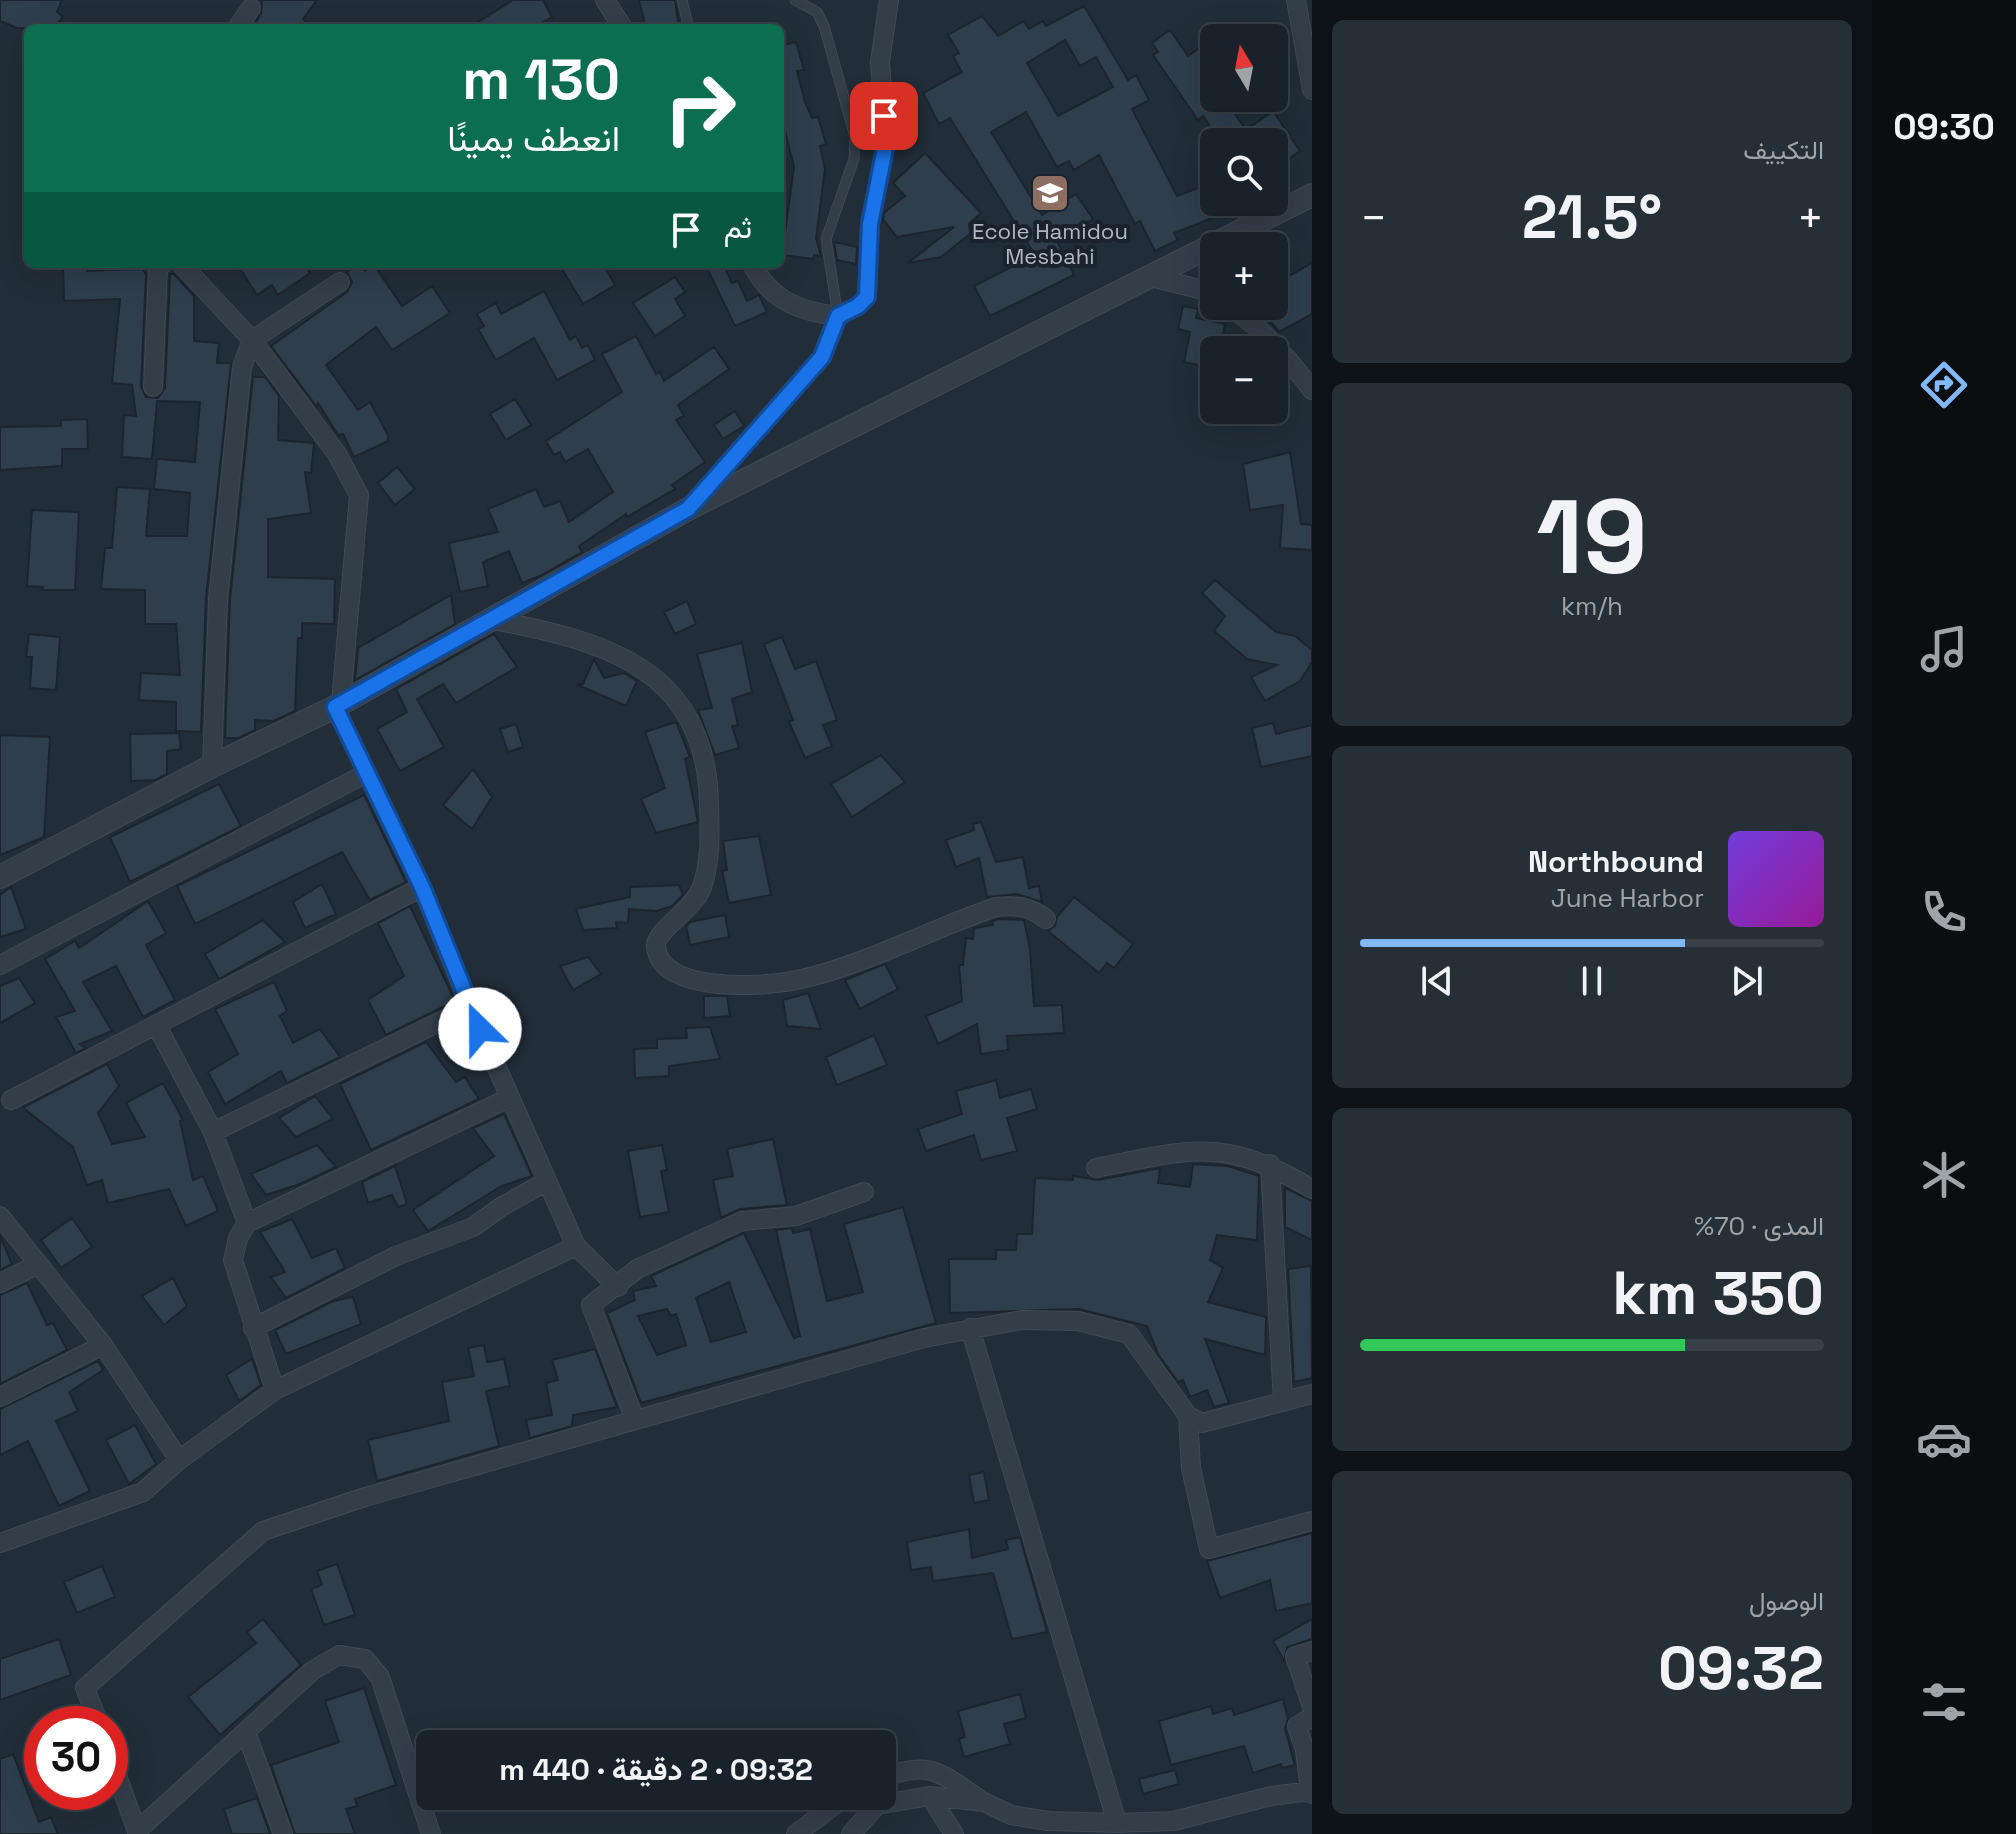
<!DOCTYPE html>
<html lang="ar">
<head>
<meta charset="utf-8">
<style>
  body { margin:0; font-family:"Space Grotesk",Vazirmatn,sans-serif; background:#262f36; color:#f1f3f6; direction:rtl; height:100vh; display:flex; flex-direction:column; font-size:30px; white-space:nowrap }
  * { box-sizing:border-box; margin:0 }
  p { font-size:26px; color:#9fa4a8 }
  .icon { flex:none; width:44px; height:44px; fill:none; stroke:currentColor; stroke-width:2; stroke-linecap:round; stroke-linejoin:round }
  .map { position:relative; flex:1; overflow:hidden; direction:ltr }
  .details { display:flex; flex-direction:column; gap:20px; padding:20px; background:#0e1317; width:560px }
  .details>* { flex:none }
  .top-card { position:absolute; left:24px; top:24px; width:760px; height:244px; border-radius:12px; box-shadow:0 8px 32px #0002,0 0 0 2px #373f47; direction:rtl; background:#0b6e4f; color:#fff; overflow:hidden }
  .needle { width:52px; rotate:350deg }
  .tools { position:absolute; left:1200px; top:24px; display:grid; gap:16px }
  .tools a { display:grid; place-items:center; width:88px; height:88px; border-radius:12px; background:#19222a; box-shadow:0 8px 32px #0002,0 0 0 2px #373f47; font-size:40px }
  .speed { position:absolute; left:24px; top:1706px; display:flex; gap:16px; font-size:40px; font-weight:700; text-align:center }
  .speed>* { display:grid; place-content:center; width:104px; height:104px; border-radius:50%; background:#19222a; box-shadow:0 8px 32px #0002,0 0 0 2px #373f47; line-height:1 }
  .speed .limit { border:12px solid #d22; background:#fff; color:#111 }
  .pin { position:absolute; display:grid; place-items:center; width:68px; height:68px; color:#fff; margin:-34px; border-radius:16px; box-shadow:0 4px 12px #0006 }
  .me { position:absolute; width:88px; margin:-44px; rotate:337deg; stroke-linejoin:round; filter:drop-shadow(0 0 6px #0008) }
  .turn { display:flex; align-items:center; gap:28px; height:168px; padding:0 32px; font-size:36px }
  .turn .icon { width:104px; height:104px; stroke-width:2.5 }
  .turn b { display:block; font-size:56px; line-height:68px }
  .then { display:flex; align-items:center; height:76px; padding:0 32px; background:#0003; gap:16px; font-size:30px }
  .big { font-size:60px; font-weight:700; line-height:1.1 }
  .details .tile { flex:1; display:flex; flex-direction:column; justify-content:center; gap:12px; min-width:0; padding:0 28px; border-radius:12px; background:#262f36 }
  .details .dial { align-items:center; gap:0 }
  .dial b { font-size:104px; line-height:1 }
  .song { display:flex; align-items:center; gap:24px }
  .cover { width:96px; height:96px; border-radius:12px; background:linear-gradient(135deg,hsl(260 70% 55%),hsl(300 70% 35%)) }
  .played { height:8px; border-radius:4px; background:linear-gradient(90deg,#81b8f8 70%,#373f47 70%) }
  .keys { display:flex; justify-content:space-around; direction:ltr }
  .heat { display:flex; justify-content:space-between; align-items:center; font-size:44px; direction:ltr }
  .charge { height:12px; border-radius:6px; background:linear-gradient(90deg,#34c759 70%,#373f47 0) }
  .trip { position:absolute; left:416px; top:1730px; width:480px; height:80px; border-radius:12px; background:#19222a; box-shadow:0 8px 32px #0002,0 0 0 2px #373f47; font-weight:700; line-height:80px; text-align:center; direction:rtl }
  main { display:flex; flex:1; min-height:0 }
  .tab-bar { display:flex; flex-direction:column; width:144px; justify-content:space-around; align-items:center; background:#0a0e11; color:#9fa4a8 }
  .tab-bar .icon { width:56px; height:56px }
  .tab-bar .selected { color:#81b8f8 }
  .tab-bar b { font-size:36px; color:#f1f3f6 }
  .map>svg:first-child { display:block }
  .building { fill:#2f3e4d; stroke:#1c252f; stroke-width:2; fill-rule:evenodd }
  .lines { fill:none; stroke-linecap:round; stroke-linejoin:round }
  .service-casing { stroke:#404a55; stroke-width:11 }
  .minor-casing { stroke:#404a55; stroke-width:20 }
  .tertiary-casing { stroke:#404a55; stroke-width:24 }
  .service { stroke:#343e49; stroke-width:9 }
  .minor { stroke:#343e49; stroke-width:18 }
  .tertiary { stroke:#343e49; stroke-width:22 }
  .route-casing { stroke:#114b97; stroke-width:20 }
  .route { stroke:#1a73e8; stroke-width:14 }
  .labels { text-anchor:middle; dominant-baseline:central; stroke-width:8; stroke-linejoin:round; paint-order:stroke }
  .poi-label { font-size:22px; fill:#afb9c5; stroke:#1a232d }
</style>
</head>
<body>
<main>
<nav class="tab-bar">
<b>09:30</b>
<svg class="icon selected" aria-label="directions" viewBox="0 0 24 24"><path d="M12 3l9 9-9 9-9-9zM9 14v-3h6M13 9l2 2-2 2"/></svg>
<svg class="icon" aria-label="music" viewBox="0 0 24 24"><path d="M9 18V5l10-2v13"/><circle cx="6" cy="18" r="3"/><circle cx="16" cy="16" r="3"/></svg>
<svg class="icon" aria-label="phone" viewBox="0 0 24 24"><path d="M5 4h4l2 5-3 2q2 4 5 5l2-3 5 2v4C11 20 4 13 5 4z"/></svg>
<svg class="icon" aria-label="climate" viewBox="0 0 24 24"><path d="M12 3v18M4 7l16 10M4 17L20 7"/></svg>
<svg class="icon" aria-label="car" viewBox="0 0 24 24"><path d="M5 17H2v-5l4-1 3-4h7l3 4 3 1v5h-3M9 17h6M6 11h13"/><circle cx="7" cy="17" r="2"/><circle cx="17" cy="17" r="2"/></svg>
<svg class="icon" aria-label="filters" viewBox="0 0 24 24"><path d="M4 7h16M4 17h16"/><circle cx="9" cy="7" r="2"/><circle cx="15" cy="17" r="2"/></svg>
</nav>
<section class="details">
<div class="tile"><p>التكييف</p>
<div class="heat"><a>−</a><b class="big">21.5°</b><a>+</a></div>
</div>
<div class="tile dial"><b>19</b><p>km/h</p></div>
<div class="tile">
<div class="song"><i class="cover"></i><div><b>Northbound</b><p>June Harbor</p></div></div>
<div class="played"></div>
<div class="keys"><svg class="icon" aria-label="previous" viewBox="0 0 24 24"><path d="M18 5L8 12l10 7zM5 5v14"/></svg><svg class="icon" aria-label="pause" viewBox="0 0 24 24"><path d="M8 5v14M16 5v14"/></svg><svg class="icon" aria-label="next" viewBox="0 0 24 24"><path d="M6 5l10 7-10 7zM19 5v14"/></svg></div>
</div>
<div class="tile"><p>المدى · 70%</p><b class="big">350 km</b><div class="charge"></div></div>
<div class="tile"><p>الوصول</p><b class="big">09:32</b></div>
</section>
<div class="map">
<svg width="1312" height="1834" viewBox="0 0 1312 1834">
  <rect width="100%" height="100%" fill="#212d38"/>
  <path class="building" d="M0,0H62L57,12L63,17L54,28H17L0,21Z
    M262,0H317L303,19L314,28H252L261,14Z
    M513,0H543L552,17L533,28H469Z
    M639,0H675L679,28H646Z
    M1084,6L1128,80L1136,75L1149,100L1132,109L1177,196L1214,182V202L1251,203L1174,233L1178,240L1155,251L1140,221L1135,224L1099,155L1074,170L1069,161L1057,167L1026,112L991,132L1042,215L1076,194L1093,219L1057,241L1074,275L990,316L974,286L1035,255L950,118L939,124L923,93L962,72L953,56L959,53L948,35L982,16L998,36L1024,21L1029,29L1043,21L1046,26ZM1065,40L1080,66L1096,57L1113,87L1058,116L1027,63Z
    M1170,30L1188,56L1208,42L1214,50V98H1224L1246,130L1273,111L1300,151L1274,169V142H1221L1203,116L1198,120L1153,55L1158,52L1152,43Z
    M796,42L804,70L797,71L805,102L812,118L818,117L826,144L820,146L825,169L816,238L821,256L814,255L813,259L782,255L794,166L780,112V46Z
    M925,153L981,213L969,224L970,234L941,257L908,263L954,227L897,237L883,219L884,213L905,196L893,183Z
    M834,242L857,247L856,264L837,260Z
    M1274,248L1289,276L1312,263V314L1279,332L1258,306H1274Z
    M87,264V271L142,269L146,274L141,386L146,397L158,398L165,388L170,274H174L194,296V341L219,343L217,363H231L206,598L201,732L176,731V702L139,700L141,673L180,675L176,624H145V590L101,589L105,548H112L117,487L150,489L146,536H187L190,493L154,489L157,459L195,462L200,402L157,401L152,459L122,457L124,415L136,416L132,385L112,383L120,299L64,301L63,265Z
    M237,264H304L310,273L278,295L272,285L257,295Z
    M359,264L365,271L374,265L402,306L432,286L450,313L392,350L376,327L326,365L358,410L370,402L388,435V441L354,457L343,434L338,435L318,403L317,407L271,346L347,292L352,282L347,272Z
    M570,264H603L615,285L583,304L562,269Z
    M705,264H723L732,283L738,281L747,301L759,295L767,312L735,326Z
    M675,277L685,292L675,299L685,316L655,336L633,303Z
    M544,291L570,340L576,336L582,348L588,345L595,360L557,380L534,338L496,360L478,329L484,326L477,314L496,303L501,314Z
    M1183,306L1198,309L1196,318L1225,324L1220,350H1214V368L1184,362L1190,332L1178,329Z
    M636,336L656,374L660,372L664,381L714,347L729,369L678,405L684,416L676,420L705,462L672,485L675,489L627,517L626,514L579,546L582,552L540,576L522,583L509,551L483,562L488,586L460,592L449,543L498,532L488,509L536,489L544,507L560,501L569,522L613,492L588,449L565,462L560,452L554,455L546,441L622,392L602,354Z
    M253,377H265L279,396L278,440L314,443L311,473L305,472L311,513L268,519V577L335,579L334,624L302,623V638H298L295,711L274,721L255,720V730L239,738H225L230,600Z
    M515,399L531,425L506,440L490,414Z
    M735,411L744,426L723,439L714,425Z
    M87,419L88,449H62V466L0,470V427L61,426V420Z
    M1290,452L1301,524L1312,525V550L1280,548L1283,505L1250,510L1243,464Z
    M397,467L415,489L395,505L378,483Z
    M32,510L79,512L75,590H42L43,587L27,586Z
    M1215,580L1276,632L1295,636L1312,650V662L1300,681L1265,701L1251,677L1277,665L1247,659L1214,631L1225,616L1202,593Z
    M451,595L455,624L355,680L358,648Z
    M687,601L696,624L675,634L664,612Z
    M29,634L60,637L56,690L30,688L32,657H26Z
    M494,634L517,667L456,703L443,684L417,699L444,747L400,771L377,729L407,712L396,689Z
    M782,637L795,669L816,661L837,720L823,725L832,746L805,758L789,722L793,720L764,644Z
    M742,643L752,692L732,699L738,725L732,726L739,748L715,755L698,710L712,708L697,654Z
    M594,659L604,678L624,673L637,681L626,706L578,685L583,684Z
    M676,722L690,757L685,759L698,822L656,833L641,799L665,788L645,732Z
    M1273,723L1276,734L1312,725V756L1261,767L1252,728Z
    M516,724L523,747L508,752L500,729Z
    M179,733L181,749L167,751V774L155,780L131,781L130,734Z
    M0,735L50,737L44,837L0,855Z
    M881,755L905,782L852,817L831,784Z
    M473,769L492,797L472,829L443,805Z
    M219,784L241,826L130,882L110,837Z
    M364,795L406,882L370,900L342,852L195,924L177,886Z
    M981,822L996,862L1023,857L1029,888L1039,886L1042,902L1017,894L987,897L979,858L956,867L946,840L974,830L973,824Z
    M759,836L771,895L729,903L722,871L727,870L723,841Z
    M322,884L336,914L305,928L293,902Z
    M679,885L683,895L672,906L657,911L629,909L628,923L616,922L617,928L583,930L576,909L630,897V887Z
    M11,887L26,929L0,937V895Z
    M1074,897L1133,944L1114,968L1107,963L1099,973L1048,931L1055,926L1057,917Z
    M148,901L166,933L146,945L175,1000L143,1017L116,966L83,982L112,1031L80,1044L86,1048L76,1053L56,1017L75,1011L45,959L75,941L79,948Z
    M410,906L455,1001L386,1035L368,1000L404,976L378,923Z
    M725,915L729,937L690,945L686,926L690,922Z
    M999,919L1024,920L1030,949L1034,1006L1062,1005L1064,1033L1007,1036L1008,1050L981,1054L977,1024L938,1044L926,1016L962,1001L959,965H963L966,938L973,939L974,928L993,925L992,921Z
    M263,920L285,942L219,979L205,954Z
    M588,957L601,974L573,990L560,966Z
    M885,964L898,989L860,1009L845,980Z
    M19,978L35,1003L0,1023V986Z
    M274,982L287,1011L280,1016L293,1043L320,1029L340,1057L287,1083L281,1071L225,1104L208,1072L238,1054L215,1009Z
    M808,993L821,1029L787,1026L783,1000Z
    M704,996H727L730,1016L704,1018Z
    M710,1027L720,1059L669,1066V1076L635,1078L634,1049L657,1048V1039L687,1038L686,1028Z
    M874,1035L887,1065L837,1085L826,1057Z
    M426,1042L456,1082L465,1077L479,1099L371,1150L340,1084Z
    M107,1064L119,1086L98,1113L112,1144L145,1137L126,1103L163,1083L183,1120L180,1121L193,1180L203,1176L218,1211L186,1226L169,1189L108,1203L102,1180L87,1185L73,1147L26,1110L24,1107Z
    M996,1080L1000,1098L1031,1089L1037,1109L1007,1118L1017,1151L981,1160L974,1135L926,1151L918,1129L962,1114L956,1091Z
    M315,1096L333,1119L296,1137L279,1118Z
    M504,1114L532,1176L502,1186L428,1231L413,1210L494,1156L473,1128Z
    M773,1139L787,1205L740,1209L721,1218L713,1180L733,1176L727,1149Z
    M317,1145L336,1167L300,1184L266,1195L251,1174Z
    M662,1145L667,1170L661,1171L669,1212L640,1217L628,1151Z
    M1193,1164L1228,1166L1259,1176L1257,1240L1217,1235L1210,1260L1223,1268L1208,1302L1266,1317L1265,1355L1205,1339L1229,1403L1214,1407L1207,1390L1190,1397L1183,1380L1178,1382L1158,1354L1147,1326L1079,1309L950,1313L949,1259H996V1250H1016L1017,1234H1032L1035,1178L1073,1180V1176L1098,1180L1160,1168L1158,1183L1190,1187Z
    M395,1166L407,1204L398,1207L392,1195L368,1203L362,1182Z
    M1285,1188L1312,1201V1240L1285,1227Z
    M903,1207L936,1323L641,1403L607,1313L635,1300L633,1291L656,1286L651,1276L744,1233L794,1338L800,1336L776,1230L792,1228L793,1233L810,1229L827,1301L863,1292L844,1224ZM729,1282L746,1332L711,1342L696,1298ZM667,1309L671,1316L676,1314L686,1345L657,1355L638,1316Z
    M72,1218L92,1247L61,1268L41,1240Z
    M292,1219L312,1258L336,1248L345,1268L286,1298L271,1277L285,1272L260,1232Z
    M0,1236L12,1264L0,1270Z
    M1311,1266L1312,1378L1294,1382L1288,1269Z
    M173,1278L187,1306L164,1325L142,1296Z
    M27,1283L47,1325L53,1323L67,1350L0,1384V1295Z
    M353,1297L361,1324L286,1354L275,1330L333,1301Z
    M484,1345L487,1362L504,1359L510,1386L486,1391L499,1446L377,1481L368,1440L449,1421L442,1382L474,1376L468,1348Z
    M595,1349L617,1407L573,1415L572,1426L530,1438L526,1420L552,1415L546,1383L558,1380L552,1360Z
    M252,1359L261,1385L239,1401L226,1375Z
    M98,1361L103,1370L69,1392L78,1411L56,1421L90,1491L59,1506L28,1441L0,1455V1409Z
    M135,1425L156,1464L129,1484L106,1440Z
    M984,1472L989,1500L974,1503L969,1475Z
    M969,1529L972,1558L1008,1549L1006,1540L1020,1537L1047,1632L1012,1639L993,1573L933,1581L931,1567L911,1570L907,1542Z
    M1312,1533V1603L1276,1611L1270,1580L1220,1598L1207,1561Z
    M337,1564L355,1615L324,1625L311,1589L322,1585L317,1571Z
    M102,1566L115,1597L77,1613L64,1582Z
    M263,1619L301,1665L220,1735L188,1697L256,1643L247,1632Z
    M1312,1619V1639L1287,1647L1284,1661L1273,1641Z
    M59,1639L71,1675L0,1700V1659Z
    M364,1688L396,1785L355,1799L357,1806L346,1809L355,1834H295L271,1765L339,1742L325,1701Z
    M1020,1694L1026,1718L1004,1724L1010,1744L964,1757L959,1739L965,1737L958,1711Z
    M1283,1699L1288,1719L1285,1729L1295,1765L1282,1768L1281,1764L1253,1773L1244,1746L1171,1765L1159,1721L1211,1706L1213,1714L1232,1708L1234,1715Z
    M13,1754L39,1822L51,1817L58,1834H0V1759Z
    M1175,1770L1179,1784L1143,1794L1139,1779Z
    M257,1798L270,1834H232L224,1809Z"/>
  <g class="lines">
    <g class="service-casing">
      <path id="service" d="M682,0L689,28
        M795,0L817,12L824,26L855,137L854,159L826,239L838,316"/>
    </g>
    <g class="minor-casing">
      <path id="minor" d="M605,0L623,28
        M1296,0L1312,90
        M237,28L251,8
        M181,264L252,340L337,454L359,495L341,702
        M1147,276L1199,289L1214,298
        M1228,306C1261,326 1289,359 1312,390
        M838,316L858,306L867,297L870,224L886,143L880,62L889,0
        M153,387L158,268L163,264
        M693,503L822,357L838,316C800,312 770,300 752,264
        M488,619C602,640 706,667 709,803C710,832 711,860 702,887C694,910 654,931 656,947C661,994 764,987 797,980C863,966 931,929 996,907C1016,905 1029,906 1046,919
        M335,707L422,887L470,1007L576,1246L618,1287
        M212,766L218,599L242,367L252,340L340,282
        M0,965L365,774
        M157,1026L213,1132L247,1223L238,1238L233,1260L275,1390
        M11,1100L422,887
        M213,1132L470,1007
        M1270,1164L1283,1402
        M1096,1168C1192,1149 1223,1136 1312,1189
        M0,1216L103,1345L179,1460L275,1390L576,1246
        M247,1223L509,1098
        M0,1283L37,1265
        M253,1328L396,1256L473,1227L501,1207L547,1181
        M970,1328L1117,1823
        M0,1397L103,1345
        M1188,1416L1191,1468L1209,1549L1312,1521
        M635,1420L591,1305L637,1269L742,1221L796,1216L864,1192
        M0,1543L143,1492L179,1460
        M1312,1651L1295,1656L1312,1707
        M99,1724L85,1688L263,1531L365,1497L924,1338L1021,1320L1078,1321L1129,1334L1188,1416L1202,1423L1312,1394
        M246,1732L283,1834
        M110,1756L138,1834
        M882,1778C930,1760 939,1772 978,1798
        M1310,1791L1305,1750L1297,1726L1312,1717
        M930,1796L954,1834
        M137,1831L312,1671L339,1655L365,1659L380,1677L431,1834
        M796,1834L846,1796
        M851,1834L877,1805L930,1796L984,1802L1011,1815L1049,1821L1117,1823L1174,1821L1271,1796L1310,1791L1312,1794"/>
    </g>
    <g class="tertiary-casing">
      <path id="tertiary" d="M0,877L212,766L335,707L688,509L1312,195"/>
    </g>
    <use href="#service" class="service"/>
    <use href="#minor" class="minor"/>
    <use href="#tertiary" class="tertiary"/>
  </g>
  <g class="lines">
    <g class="route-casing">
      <path id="route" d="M480,1029L422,887L335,707L688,509L822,357L838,316L858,306L867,297L870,224L886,143L884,116"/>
    </g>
    <use href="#route" class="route"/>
  </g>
  <defs>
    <g id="school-square" transform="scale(2)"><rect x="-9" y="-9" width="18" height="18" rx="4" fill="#8d6e63" stroke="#1a232d"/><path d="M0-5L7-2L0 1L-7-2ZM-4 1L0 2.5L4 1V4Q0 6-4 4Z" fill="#fff"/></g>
  </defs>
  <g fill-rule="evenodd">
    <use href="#school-square" x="1050" y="193"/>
  </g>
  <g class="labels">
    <g class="poi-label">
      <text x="1050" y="231">Ecole Hamidou<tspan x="1050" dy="25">Mesbahi</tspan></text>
    </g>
  </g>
</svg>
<div class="tools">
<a><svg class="needle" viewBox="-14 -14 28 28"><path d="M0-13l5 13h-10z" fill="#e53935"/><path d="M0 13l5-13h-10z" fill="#9fa4a8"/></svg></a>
<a><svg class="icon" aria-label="search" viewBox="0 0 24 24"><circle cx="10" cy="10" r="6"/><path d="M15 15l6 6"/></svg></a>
<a>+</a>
<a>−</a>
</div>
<div class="speed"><div class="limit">30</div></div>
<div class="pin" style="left:884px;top:116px;background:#d93025"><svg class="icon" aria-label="arrive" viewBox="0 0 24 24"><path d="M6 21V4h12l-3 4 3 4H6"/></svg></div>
<svg class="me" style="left:480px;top:1029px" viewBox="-20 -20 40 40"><circle r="19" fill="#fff"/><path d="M0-13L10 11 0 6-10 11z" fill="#1a73e8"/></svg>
<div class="trip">09:32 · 2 دقيقة · 440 m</div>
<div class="top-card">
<div class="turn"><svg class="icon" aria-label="right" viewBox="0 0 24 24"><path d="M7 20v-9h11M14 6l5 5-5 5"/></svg><div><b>130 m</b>انعطف يمينًا</div></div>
<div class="then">ثم<svg class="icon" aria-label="arrive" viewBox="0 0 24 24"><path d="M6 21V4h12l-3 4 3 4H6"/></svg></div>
</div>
</div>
</main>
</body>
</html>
